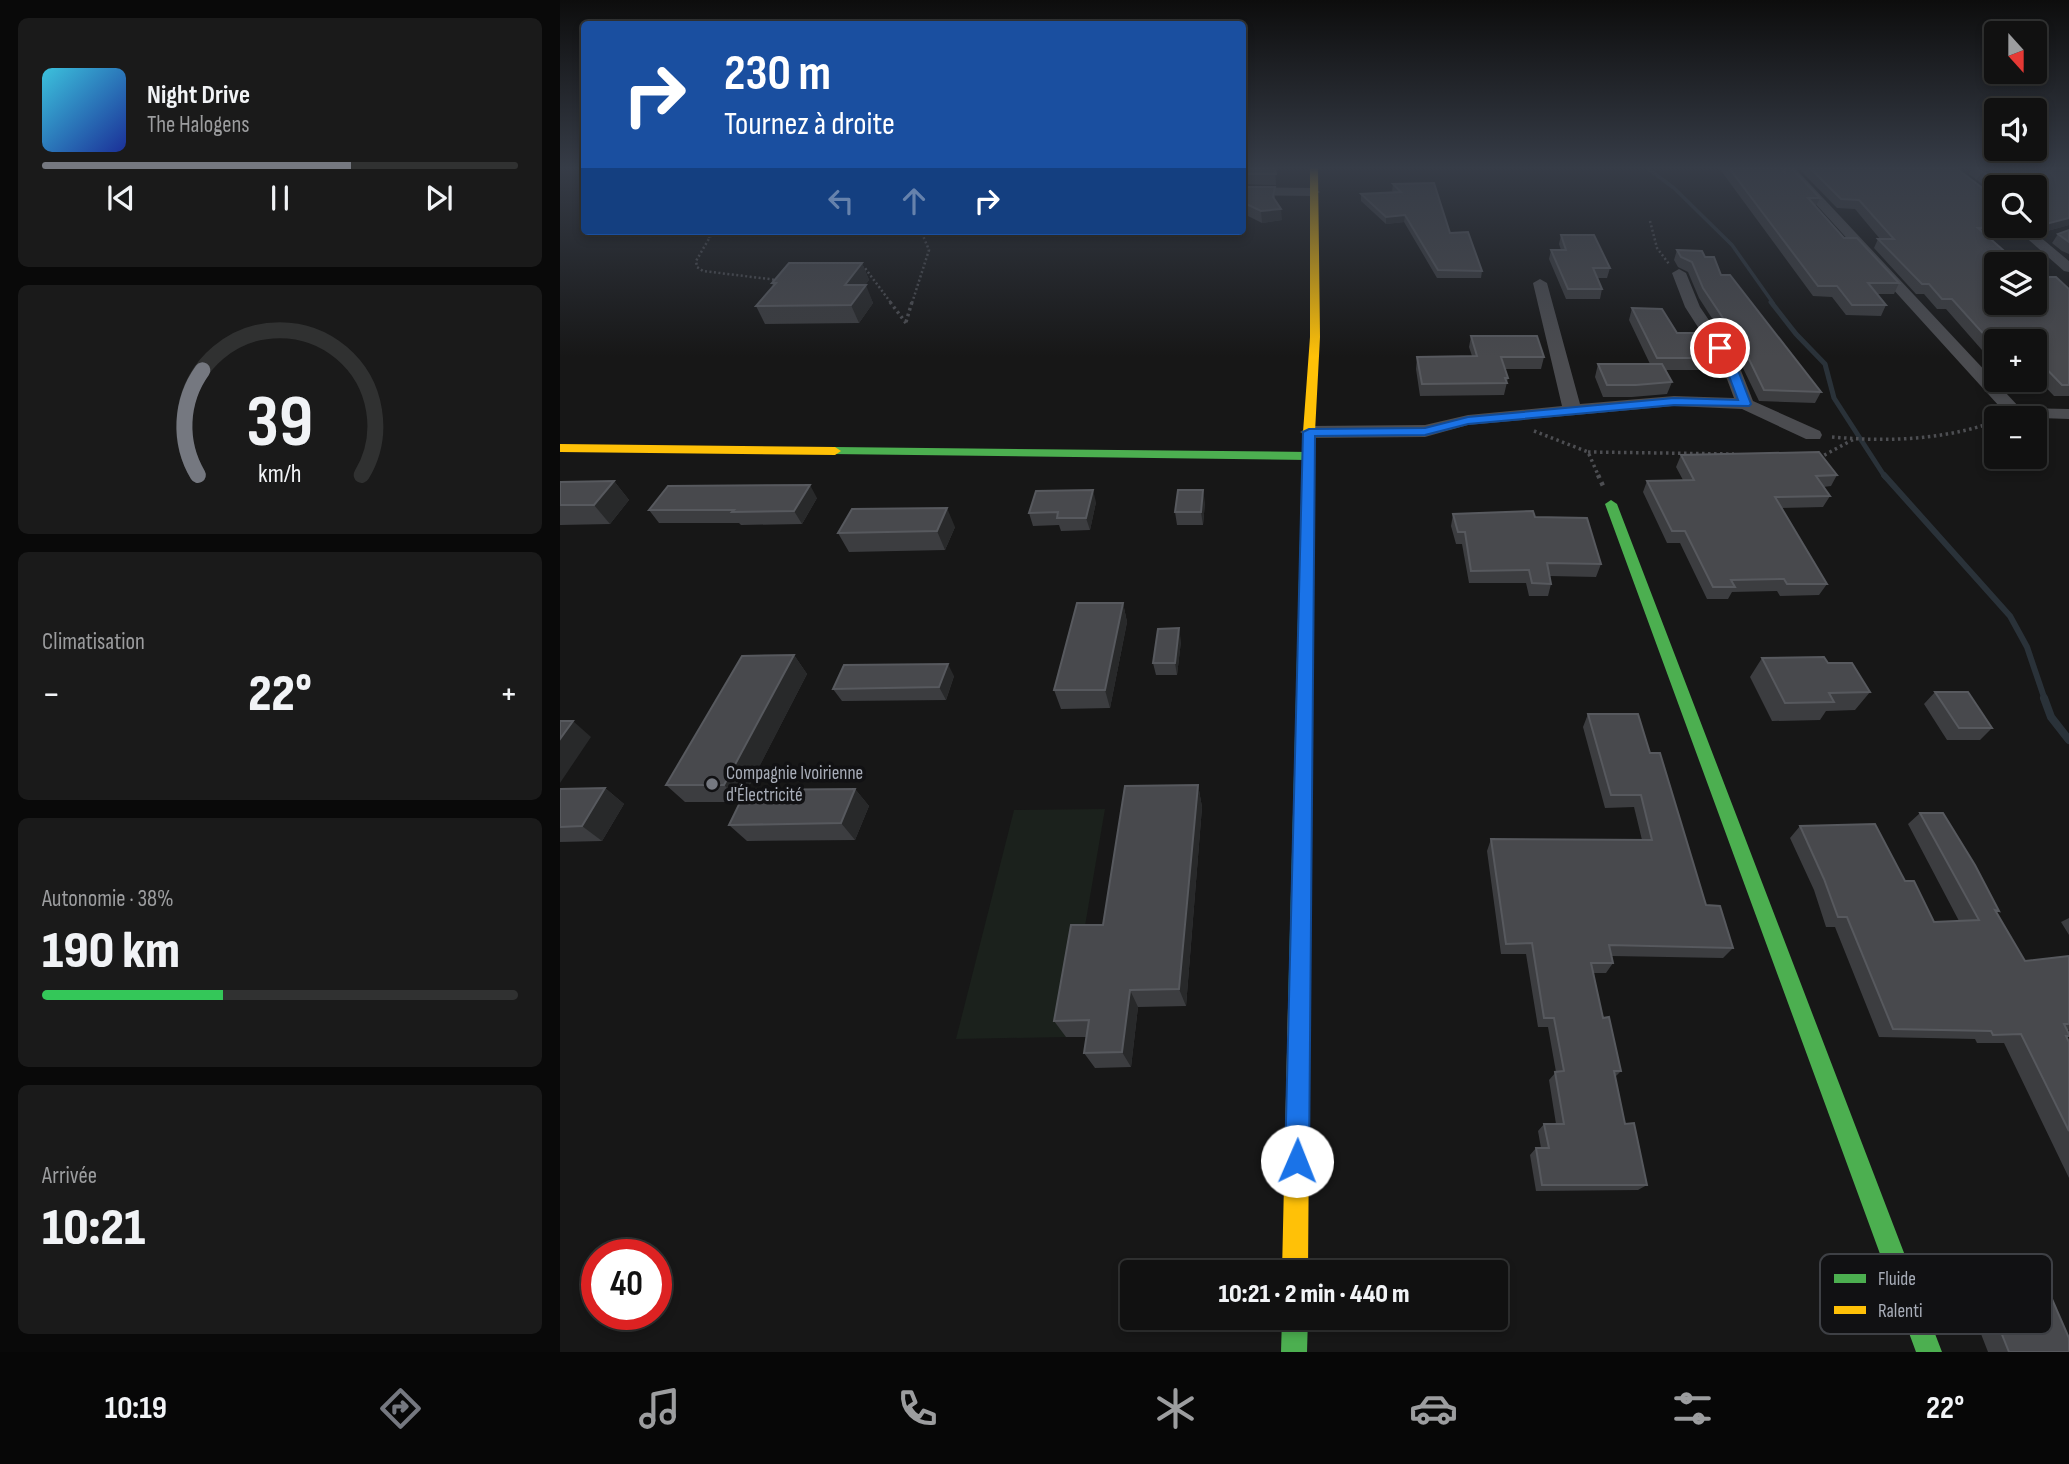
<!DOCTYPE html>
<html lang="fr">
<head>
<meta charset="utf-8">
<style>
  body { margin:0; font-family:"Sofia Sans Condensed",sans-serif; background:#1a1a1a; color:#f1f3f6; height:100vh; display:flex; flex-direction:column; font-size:26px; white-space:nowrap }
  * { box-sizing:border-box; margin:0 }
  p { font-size:23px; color:#9c9d9f }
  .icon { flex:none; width:38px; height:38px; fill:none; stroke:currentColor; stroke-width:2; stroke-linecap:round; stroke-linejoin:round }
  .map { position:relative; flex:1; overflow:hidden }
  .panel { display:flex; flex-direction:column; gap:18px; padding:18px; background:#090909; width:560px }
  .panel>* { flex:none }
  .guide { position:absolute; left:21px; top:21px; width:665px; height:214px; border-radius:7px; box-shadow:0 4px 10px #0003,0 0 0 2px #303131; background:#1a4fa0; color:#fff; overflow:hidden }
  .needle { width:46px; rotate:159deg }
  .tools { position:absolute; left:1424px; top:21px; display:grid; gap:14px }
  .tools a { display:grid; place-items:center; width:63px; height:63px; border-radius:7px; background:#111; box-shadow:0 4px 10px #0003,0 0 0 2px #303131; font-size:35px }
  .speed { position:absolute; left:21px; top:1239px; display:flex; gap:14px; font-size:35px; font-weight:700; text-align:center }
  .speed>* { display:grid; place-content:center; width:91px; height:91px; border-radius:50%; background:#111; box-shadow:0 4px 10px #0003,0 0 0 2px #303131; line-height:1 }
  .speed .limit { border:10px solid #d22; background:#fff; color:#111 }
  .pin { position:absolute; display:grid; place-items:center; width:60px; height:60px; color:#fff; margin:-30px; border:4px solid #fff; border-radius:50%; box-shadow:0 2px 7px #0007 }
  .me { position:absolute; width:77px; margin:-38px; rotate:1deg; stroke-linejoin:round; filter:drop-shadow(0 0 5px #0008) }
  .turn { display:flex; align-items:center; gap:24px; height:147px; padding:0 28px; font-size:32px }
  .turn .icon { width:91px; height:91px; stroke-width:2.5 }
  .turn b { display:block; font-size:49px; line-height:60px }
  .lanes { display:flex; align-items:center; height:66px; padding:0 28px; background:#0003; justify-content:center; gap:35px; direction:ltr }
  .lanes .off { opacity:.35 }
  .big { font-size:52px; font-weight:800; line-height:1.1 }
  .panel .card { flex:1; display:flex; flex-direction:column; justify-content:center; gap:10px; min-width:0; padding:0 24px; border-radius:10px; background:#1a1a1a }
  .panel .dial { align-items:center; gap:0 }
  .dial svg { height:182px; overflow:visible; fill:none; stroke:#303131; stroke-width:7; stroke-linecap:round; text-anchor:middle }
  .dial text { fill:#f1f3f6; stroke:none }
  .song { display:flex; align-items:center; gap:21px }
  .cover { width:84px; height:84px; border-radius:10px; background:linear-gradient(135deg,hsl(190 70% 55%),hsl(230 70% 35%)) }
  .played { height:7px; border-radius:4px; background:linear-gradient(90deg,#757880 65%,#303131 65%) }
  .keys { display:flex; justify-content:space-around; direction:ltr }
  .heat { display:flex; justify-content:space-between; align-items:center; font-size:38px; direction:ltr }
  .charge { height:10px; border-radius:5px; background:linear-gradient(90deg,#34c759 38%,#303131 0) }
  .trip { position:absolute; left:560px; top:1260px; width:388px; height:70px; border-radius:7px; background:#111; box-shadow:0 4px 10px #0003,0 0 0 2px #303131; font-weight:800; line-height:70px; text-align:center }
  .dock { display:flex; height:112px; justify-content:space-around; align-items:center; background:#070707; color:#9c9d9f }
  .dock .icon { width:49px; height:49px }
  .dock .on { color:#757880 }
  .dock b { font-size:32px; color:#f1f3f6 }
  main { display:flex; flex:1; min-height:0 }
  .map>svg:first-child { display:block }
  .green { fill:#1b211c }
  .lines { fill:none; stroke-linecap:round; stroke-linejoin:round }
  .stream-far3 { stroke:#2a3239; stroke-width:3.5 }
  .stream-far2 { stroke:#2a3239; stroke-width:5 }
  .stream-far1 { stroke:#2a3239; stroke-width:6 }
  .stream { stroke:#2a3239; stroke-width:8 }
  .path-far2 { stroke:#4d4e52; stroke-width:2.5; stroke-dasharray:2 2.5; stroke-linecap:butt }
  .path-far1 { stroke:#4d4e52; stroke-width:3.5; stroke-dasharray:2.5 3.5; stroke-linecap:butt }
  .path { stroke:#4d4e52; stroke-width:4.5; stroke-dasharray:3.5 4.5; stroke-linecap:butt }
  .street { fill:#4b4c50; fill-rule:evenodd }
  .fast { fill:#4caf50; fill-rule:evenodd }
  .slow { fill:#ffc107; fill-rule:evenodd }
  .wall { fill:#3c3d40 }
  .shaded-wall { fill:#28292a }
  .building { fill:#48494d; stroke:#57595e; stroke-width:2 }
  .route { fill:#1a73e8; stroke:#114b97; stroke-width:2 }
  .poi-dot { fill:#757880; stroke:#111113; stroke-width:2.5 }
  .labels { text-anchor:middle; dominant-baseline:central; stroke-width:7; stroke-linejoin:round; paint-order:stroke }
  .poi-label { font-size:19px; fill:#a8adb8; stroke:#111113; text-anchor:start }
  .key { fill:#111113; stroke:#3e4045; stroke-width:2 }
  .key-label { font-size:19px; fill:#a8adb8 }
</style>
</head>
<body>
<main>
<section class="panel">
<div class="card">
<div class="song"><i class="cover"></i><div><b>Night Drive</b><p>The Halogens</p></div></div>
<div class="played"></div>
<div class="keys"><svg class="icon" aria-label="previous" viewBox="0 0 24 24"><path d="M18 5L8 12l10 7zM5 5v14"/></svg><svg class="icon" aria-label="pause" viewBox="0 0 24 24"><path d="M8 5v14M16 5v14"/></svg><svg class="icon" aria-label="next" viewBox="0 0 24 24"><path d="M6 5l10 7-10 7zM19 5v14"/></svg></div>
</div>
<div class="card dial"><svg viewBox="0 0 100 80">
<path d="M14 69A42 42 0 1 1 86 69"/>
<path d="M14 69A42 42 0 0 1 16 23" stroke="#757880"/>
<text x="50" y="56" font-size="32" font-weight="700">39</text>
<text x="50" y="72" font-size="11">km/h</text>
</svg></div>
<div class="card"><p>Climatisation</p>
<div class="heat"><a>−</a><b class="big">22°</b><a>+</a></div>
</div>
<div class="card"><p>Autonomie · 38%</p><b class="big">190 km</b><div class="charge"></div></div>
<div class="card"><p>Arrivée</p><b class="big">10:21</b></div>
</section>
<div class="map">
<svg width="1509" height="1352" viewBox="0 0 1509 1352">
  <rect width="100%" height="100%" fill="#171717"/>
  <path class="green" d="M545,809L506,1037L396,1039L454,810Z"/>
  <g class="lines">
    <path class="stream-far3" d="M1087,168L1114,188L1172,245L1213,303"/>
    <path class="stream-far2" d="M1211,302L1236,334L1265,364L1274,398L1325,477"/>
    <path class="stream-far1" d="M1324,475L1450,616L1467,647L1485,700"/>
    <path class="stream" d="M1484,698L1491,717L1509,740"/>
    <path class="path-far2" d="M1090,221L1097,248L1109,264
      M131,231L150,237L136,261L137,267L143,271L217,280
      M301,267L305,268L331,303
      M352,303L369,250L361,231"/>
    <path class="path-far1" d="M330,302L346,323
      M346,322L352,302
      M974,431L1028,452L1039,477
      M1272,437C1329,442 1383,440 1437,421
      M1028,452L1174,454
      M1259,458L1294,439"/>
    <path class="path" d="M1038,475L1044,488"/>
    <path class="street" d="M1223,168H1235L1460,408L1509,409V419L1449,417Z
      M682,187L754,188L760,192L754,196L682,195Z
      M1453,226H1467L1509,261V272L1504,271Z
      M1119,269L1126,273L1140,307L1178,363L1193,401L1260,431L1262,435L1260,439H1246L1182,409L1114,406L908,425L865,437L749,438L740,432L749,426L865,425L908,415L1002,406L973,283L980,279L987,283L1020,404L1114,396L1174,398L1161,363L1125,307L1112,273Z"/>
    <path class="fast" d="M275,447L749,452L755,456L749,460L271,454L269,451Z
      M1051,500L1057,504L1382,1352H1356L1045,504Z
      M747,535L754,539L750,1008L746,1015L739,1019L732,1015L728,1008L740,539Z
      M722,1318H748L747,1352H721Z"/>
    <path class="slow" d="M750,168H758L760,337L755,432L754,539L747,543L740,539L743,432L750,337Z
      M0,444L275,447L281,451L275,455L0,452Z
      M739,997L746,1001L750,1008L748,1272H722L728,1008L732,1001Z"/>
  </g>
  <path class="wall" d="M682,168H715L716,185L682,184Z
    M1159,168H1221V169L1222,168H1231L1260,198L1256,206L1284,238L1339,283L1334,294H1316L1326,305L1321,316L1286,315L1272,297L1253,296Z
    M1238,168H1396L1437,226L1469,229L1463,239L1428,237L1437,264L1483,277L1509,289V396H1494L1475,376V341H1437V366H1436L1386,309H1377L1364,294H1356L1314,248L1318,239H1320L1295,209L1277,208Z
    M1412,168H1509V225L1480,233L1470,226H1475V187H1437V195L1409,174Z
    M833,184L890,233L922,271L921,278H877L844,222L826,224L801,201V194L833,192L832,191Z
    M682,187H715V200L722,220L702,223L682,213Z
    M1509,230V254L1502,251L1492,243L1498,234Z
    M1001,235L1050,268L1047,278H1037L1042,289L1040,299H1006L989,259L991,250H1001L999,244Z
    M1117,250L1145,257L1261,392L1255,403L1199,401L1180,362L1139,298L1128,272L1118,267L1114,260Z
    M302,263L309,280L305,285L313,303L299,323L205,324L196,306L213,286L212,283Z
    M1072,308L1166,358L1161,370H1106L1112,382L1107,394L1072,397H1043L1035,377L1038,364H1090L1069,320Z
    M911,336L984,357L981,369H945L948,378L944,395L860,396L856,369L857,357L912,356L909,347Z
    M1121,455L1277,475L1271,486L1263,487L1270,496L1263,507L1221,508L1267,584L1259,595L1220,596L1217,591L1172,592L1168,599H1147L1120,543H1107L1083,492L1087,481L1123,480L1116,467Z
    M54,481L69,500L50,524L0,525V482Z
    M257,498L242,524L181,525L179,523H99L89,510Z
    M536,502L530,530L501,531L499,525L473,526L469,513Z
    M645,502L643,525H617L615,512Z
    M893,514L975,517L1041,564L1036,577L990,576L991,584L988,596H969L966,583H909L902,544H896L891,526Z
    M395,527L385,550L289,552L278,533Z
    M563,603L567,622L550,708L501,709L494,690Z
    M621,641L617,675H596L593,663Z
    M234,655L247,674L187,790L295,789L309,806L295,840L187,841L169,825L181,802H125L106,785Z
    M1202,658L1268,663L1310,692L1295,710L1266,711L1260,720L1212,721L1190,677Z
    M394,676L386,700L282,701L273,689Z
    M1375,692L1432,728L1420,740H1387L1364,704Z
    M1028,714L1090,753L1146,905L1173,948L1163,958L1052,956L1053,963L1046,973H1033L1043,1018L1061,1071L1055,1077L1065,1124L1087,1185L1078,1190L976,1191L970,1155L976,1148H981L978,1131L984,1124H996L989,1080L996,1072L988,1027H978L966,954H941L927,851L931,839L1082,840L1074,807L1045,808L1023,727Z
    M638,785L642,807L626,1006L578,1007L571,1067L535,1068L524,1053L526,1037H506L494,1021L543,925Z
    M45,788L64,804L42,841L0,842V789Z
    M1360,813L1439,911L1436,913L1465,961L1509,956V1030H1507L1509,1036L1506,1037L1509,1042V1178L1444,1043H1417L1415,1039L1319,1037L1275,927H1266L1254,890L1230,838L1240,826L1345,881L1374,922L1399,921L1348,824Z
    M1509,918V935L1501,922Z
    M1421,1282L1509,1352H1428L1402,1285Z"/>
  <path class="shaded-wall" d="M721,209L722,220L702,223L701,211Z
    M845,215L844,222L826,224V217Z
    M1509,218V225L1480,233L1486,224Z
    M302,263L309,280L292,303L285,285Z
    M306,285L313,303L299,323L291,305Z
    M54,481L69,500L50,524L34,505Z
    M250,485L257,498L242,524L234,511Z
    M533,490L536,502L530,530L526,518Z
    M643,490L645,502L643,525L641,512Z
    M387,508L395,527L385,550L377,531Z
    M563,603L567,622L550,708L545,690Z
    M619,628L621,641L617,675L615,663Z
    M234,655L247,674L181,802L164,785Z
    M388,664L394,676L386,700L379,687Z
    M13,721L31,737L0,783V739Z
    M638,785L642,807L626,1006L619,989Z
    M45,788L64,804L42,841L22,826Z
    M295,789L309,806L295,840L281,823Z
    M570,990L578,1007L571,1067L562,1052Z"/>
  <path class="building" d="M682,168H715L716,174H682Z
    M1169,168H1221L1225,173V168H1231L1260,198H1248L1284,238H1297L1339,283H1308L1326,305H1292L1277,286H1258Z
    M1250,168H1396L1437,199V226H1464L1469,229L1436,228L1424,224L1422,228H1418L1459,264H1437V303H1475V272H1477L1483,277H1496L1509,289V385H1502L1475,357V341H1437V349L1392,299H1382L1369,284H1362L1318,239H1334L1299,200L1281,199Z
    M1418,168H1509V218L1486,224L1475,216V187H1443Z
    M874,183L890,233L908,232L922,271L878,270L845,215L826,217L801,194L841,192L833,184Z
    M682,187H715L713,197L721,209L701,211L682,202Z
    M1509,230V242L1498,234Z
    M1001,235H1034L1050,268H1033L1042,289H1008L991,250H1006Z
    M1117,250L1142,251L1145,257H1154L1161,275H1170L1261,392L1204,390L1185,351L1143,288L1132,262L1121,257Z
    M229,263H302L285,285H306L291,305L196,306L216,283H212Z
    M1072,308L1102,309L1117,333H1150L1166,358H1097Z
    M911,336H977L984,357H941L948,378H945L947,383L862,384L857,357L917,356Z
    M1038,364H1102L1112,382L1076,385H1047Z
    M1259,452L1277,475L1256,476L1270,496L1215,497L1267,584H1227L1224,579L1171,580L1175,587H1153L1125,531H1112L1087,481L1134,480L1121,455Z
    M54,481L34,505H0V482Z
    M250,485L234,511L172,512L174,510H89L108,486Z
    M533,490L526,518H497L498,512L469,513L476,491Z
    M618,490H643L641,512H615Z
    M387,508L377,531L278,533L292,509Z
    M973,511L975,517L1027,518L1041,564L987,563L991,584L972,583L969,570L911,571L905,532H898L893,514Z
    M517,603H563L545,690H494Z
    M619,628L615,663H593L598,629Z
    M234,655L164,785H106L182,656Z
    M1264,657L1268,663H1292L1310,692L1269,693L1274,702L1225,703L1202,658Z
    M388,664L379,687L273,689L284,665Z
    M1375,692H1408L1432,728H1399Z
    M1028,714H1078L1090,753H1100L1146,905L1160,906L1173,948L1049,945L1053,963H1031L1043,1018L1049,1017L1061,1071H1054L1065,1124L1074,1123L1087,1185H982L976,1148H989L984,1124H1004L995,1072L1004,1071L994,1018H984L972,943L946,944L931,839L1092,840L1081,795H1051Z
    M0,721H13L0,739Z
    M638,785L619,989L570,990L562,1052L524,1053L529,1020L494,1021L511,925H543L565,786Z
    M45,788L22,826L0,827V789Z
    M295,789L281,823L169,825L186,790Z
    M1360,813H1383L1415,865L1439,911L1435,910L1465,961L1509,956V1024H1504L1509,1034V1036H1506L1509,1042V1131L1461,1034L1433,1035L1431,1031L1333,1029L1287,917H1278L1264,879L1240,826L1315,824L1345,881H1354L1374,922L1419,920Z
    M1421,1282L1485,1283L1509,1338V1352H1449Z"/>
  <linearGradient id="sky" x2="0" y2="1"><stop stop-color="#0d0d0d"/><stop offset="0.47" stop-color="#363c47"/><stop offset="1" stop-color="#363c47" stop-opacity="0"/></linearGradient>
  <rect width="1509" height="357" fill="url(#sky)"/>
  <path class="route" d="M1157,346H1164L1174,360L1191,404L1189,406L1114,405L908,424L865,435L755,436L749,1161L746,1170L737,1173L729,1170L725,1161L743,432L749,429L865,428L908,417L1114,398L1178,400L1163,360L1155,348Z"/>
  <circle class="poi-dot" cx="152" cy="784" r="7"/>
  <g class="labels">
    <g class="poi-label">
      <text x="166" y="773">Compagnie Ivoirienne<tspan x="166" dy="22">d'Électricité</tspan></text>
    </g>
  </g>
  <rect x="1260" y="1254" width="232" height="80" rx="10" class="key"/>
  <rect x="1274" y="1274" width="32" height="9" fill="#4caf50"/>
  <rect x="1274" y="1306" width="32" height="8" fill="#ffc107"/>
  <g class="key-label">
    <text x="1318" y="1285">Fluide</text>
    <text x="1318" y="1317">Ralenti</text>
  </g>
</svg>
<div class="tools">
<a><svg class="needle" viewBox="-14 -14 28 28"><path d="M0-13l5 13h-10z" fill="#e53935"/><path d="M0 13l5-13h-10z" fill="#9c9d9f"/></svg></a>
<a><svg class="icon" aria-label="sound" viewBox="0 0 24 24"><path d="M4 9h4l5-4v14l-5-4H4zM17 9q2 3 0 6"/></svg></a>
<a><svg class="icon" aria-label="search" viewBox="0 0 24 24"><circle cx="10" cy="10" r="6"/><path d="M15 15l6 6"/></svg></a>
<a><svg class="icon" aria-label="layers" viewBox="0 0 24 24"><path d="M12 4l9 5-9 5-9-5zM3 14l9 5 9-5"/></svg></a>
<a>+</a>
<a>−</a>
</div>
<div class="speed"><div class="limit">40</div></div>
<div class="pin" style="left:1160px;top:348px;background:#d93025"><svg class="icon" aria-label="arrive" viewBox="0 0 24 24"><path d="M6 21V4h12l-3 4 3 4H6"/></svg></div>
<svg class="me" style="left:737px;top:1161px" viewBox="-20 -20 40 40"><circle r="19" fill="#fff"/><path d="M0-13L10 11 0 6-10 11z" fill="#1a73e8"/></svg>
<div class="trip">10:21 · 2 min · 440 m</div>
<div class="guide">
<div class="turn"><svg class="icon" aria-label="right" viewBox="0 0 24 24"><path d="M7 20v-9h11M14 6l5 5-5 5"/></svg><div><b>230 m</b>Tournez à droite</div></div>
<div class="lanes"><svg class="icon off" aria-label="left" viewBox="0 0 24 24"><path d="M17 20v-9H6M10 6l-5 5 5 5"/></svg><svg class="icon off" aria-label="ahead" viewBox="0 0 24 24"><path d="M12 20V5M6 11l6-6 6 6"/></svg><svg class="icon" aria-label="right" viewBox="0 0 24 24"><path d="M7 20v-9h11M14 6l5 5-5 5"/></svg></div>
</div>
</div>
</main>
<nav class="dock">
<b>10:19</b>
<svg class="icon on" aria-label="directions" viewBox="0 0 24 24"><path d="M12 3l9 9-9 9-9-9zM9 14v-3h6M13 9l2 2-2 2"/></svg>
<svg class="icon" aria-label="music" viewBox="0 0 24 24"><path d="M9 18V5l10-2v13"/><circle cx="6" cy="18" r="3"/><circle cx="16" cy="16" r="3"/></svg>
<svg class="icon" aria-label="phone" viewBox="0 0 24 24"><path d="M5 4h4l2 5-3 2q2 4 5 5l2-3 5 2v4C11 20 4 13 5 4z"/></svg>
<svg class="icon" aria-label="climate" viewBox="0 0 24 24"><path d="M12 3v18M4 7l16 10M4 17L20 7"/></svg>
<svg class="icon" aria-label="car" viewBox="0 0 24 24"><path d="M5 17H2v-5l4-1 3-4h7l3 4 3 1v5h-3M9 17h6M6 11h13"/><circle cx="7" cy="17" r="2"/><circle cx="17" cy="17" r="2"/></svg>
<svg class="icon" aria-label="filters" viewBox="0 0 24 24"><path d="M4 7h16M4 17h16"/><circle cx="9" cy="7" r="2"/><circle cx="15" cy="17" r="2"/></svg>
<b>22°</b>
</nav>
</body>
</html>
